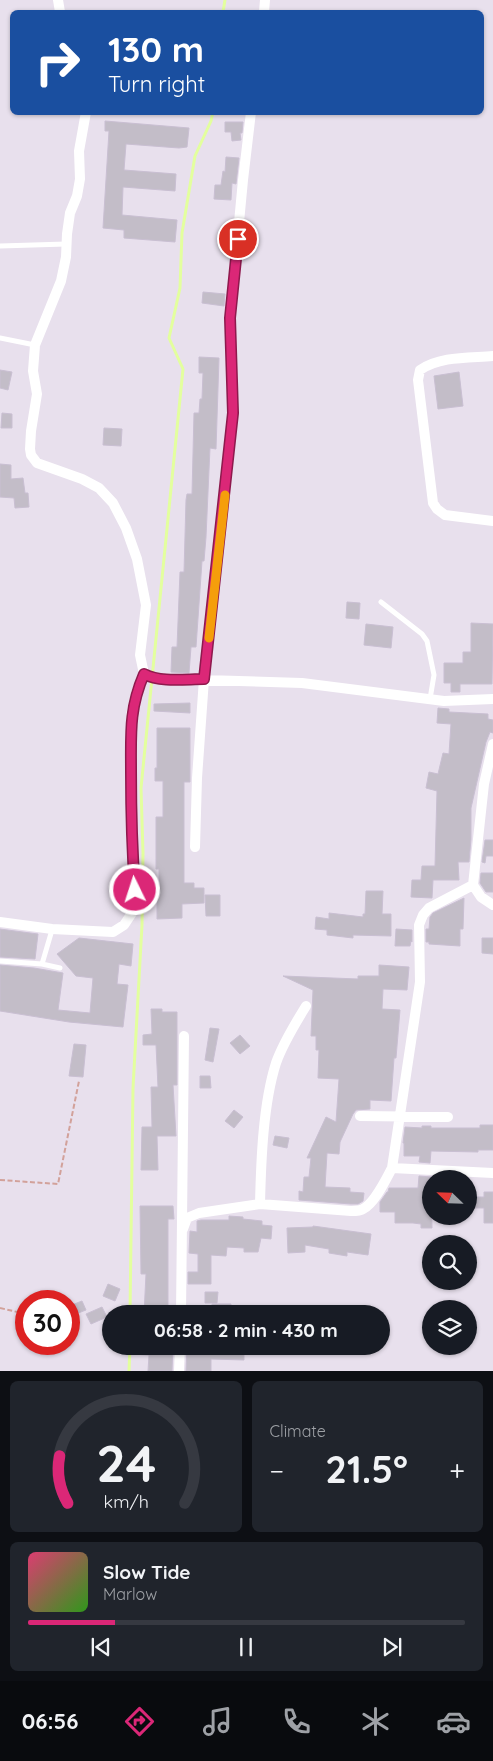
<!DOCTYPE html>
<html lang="en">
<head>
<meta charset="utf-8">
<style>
  body { margin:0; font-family:Quicksand,sans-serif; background:#20242c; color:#f1f3f6; height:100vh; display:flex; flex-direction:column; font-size:19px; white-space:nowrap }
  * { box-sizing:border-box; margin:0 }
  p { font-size:16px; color:#9ea1a6 }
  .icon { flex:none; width:28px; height:28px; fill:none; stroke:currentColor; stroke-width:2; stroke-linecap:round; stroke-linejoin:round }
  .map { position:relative; height:1371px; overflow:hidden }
  .drawer { display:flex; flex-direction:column; gap:10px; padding:10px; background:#0d0f14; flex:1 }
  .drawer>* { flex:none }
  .hud { position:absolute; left:10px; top:10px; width:474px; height:105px; border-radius:8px; box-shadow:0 1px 4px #0004; background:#1a4fa0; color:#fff; overflow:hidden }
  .needle { width:32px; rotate:293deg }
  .fabs { position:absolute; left:422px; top:1170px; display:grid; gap:10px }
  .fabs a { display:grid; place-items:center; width:55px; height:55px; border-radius:50%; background:#171b24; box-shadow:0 1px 4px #0004; font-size:25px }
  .speed { position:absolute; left:15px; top:1290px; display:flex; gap:10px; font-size:25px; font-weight:700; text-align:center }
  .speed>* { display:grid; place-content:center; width:65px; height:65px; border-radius:50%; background:#171b24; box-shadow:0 1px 4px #0004; line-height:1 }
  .speed .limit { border:8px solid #d22; background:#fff; color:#111 }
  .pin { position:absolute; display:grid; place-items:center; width:42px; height:42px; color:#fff; margin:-21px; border:2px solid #fff; border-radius:50%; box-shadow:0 1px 5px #0007 }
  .me { position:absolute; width:55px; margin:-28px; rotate:356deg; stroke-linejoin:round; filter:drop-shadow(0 0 4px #0008) }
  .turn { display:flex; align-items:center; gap:18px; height:105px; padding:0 15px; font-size:22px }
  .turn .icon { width:65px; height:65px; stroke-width:2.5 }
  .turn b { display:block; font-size:35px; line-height:42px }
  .big { font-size:38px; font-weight:700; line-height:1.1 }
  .drawer .tile { flex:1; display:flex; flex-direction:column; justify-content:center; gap:8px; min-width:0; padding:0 18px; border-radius:8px; background:#20242c }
  .drawer .dial { align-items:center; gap:0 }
  .dial svg { height:130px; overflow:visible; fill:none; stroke:#363941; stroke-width:7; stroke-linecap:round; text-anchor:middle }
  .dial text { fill:#f1f3f6; stroke:none }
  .song { display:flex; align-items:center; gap:15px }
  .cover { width:60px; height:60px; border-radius:8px; background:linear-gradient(135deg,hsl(340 70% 55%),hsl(110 70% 35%)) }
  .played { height:5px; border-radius:2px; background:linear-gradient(90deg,#db2777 20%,#363941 20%) }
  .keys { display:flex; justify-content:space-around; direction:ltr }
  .heat { display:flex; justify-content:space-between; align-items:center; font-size:28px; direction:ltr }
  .drawer .tiles { flex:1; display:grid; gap:10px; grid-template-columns:1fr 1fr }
  .tile:last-child { grid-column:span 2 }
  .trip { position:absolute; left:102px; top:1305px; width:288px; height:50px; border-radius:25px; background:#171b24; box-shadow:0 1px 4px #0004; font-weight:700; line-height:50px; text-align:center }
  .tab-bar { display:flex; height:80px; justify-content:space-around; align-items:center; background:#090b0e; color:#9ea1a6 }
  .tab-bar .icon { width:35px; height:35px }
  .tab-bar .active { color:#db2777 }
  .tab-bar b { font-size:22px; color:#f1f3f6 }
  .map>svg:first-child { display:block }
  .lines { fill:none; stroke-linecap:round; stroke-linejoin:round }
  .stream { stroke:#e3ff9e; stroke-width:3 }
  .building { fill:#c3bdc8; stroke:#c9bfd2 }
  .path { stroke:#d2a19a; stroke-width:2; stroke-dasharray:5 2.5; stroke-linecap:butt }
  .service { stroke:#fff; stroke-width:5 }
  .minor { stroke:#fff; stroke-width:10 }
  .route-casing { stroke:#8e194d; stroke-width:12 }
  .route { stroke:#db2777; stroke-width:9 }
  .slow { stroke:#f59e0b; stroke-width:9 }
</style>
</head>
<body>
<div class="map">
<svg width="493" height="1371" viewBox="0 0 493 1371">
  <rect width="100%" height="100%" fill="#e8e0ed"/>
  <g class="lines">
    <path class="stream" d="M223,12L225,0
      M130,1314L133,1088L142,925L143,853L141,788L183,369L169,338L180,288L182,233L195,156L211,121L213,112
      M129,1371L130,1346"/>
  </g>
  <path class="building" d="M105,121L189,128L187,147L179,148L126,144L124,170L176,174L175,191L123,187L122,215L177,220L175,242L124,238V230L103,228L109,131H105Z
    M225,122H243L242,133H240L241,140L232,141L231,132H225Z
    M226,157L239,158L236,184L232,183L231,200L214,199L215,185H221L223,171L225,172Z
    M203,292L225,294L224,306L202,303Z
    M199,357L219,358L216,449L210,448L206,537L204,561H202L196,647H191L189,673L171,672L172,647H177L180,572H184L186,500L187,494H192L194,413H199L200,399H202L203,373H199Z
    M0,370L12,372L8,390L0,388Z
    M459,372L463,406L438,409L434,376Z
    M2,413L12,414V428H1Z
    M104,428L122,429L121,446L103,445Z
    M0,464L11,465V479L23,478L25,493H28L29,507L15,508L14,498L0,497Z
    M347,602L360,603L359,619L346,618Z
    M471,623L493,624L492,684H460V692H451V683H444V663H463V652H471Z
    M366,624L393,627L391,648L364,645Z
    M190,703V713L154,711V704Z
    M438,708L449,709V712L488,714V719L493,720V733L490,732L486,742L471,808V839L469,862H458L459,880H433L432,898L411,897L412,880H421L422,866H435L437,791L426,788L429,772L438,774L443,753L449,754L451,724L437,723Z
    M157,728H190V782H184V883H194V888H204V903L182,904V918L157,919V891H159V869H156V817H163V781H155V768H157Z
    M485,840H493V856H486L485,863L482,862Z
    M481,873H493V892H486L480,883Z
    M366,891H383L382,914H391V936L353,935V938L327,935V930L315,929L316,917L329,919V913L363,917V914H365Z
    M205,895H220V916H206Z
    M464,898L463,929H460V946L429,944V942H426V929H429L430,917L433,913Z
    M0,929L38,934L35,959L0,957Z
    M396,929L412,930V942L411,941L410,946H395Z
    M79,938L133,944L131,966L119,964L117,984L128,985L123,1027L69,1022L0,1011V965L34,968L63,973L58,1010L90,1013L93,978L76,976L57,954Z
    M482,938H493V954L482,953Z
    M379,965L409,967L407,990L383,989L382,1009L400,1010L396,1058H394L391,1101L370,1100V1109L356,1110L353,1114L340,1142L339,1154L327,1153L325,1187L350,1188V1192L364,1193L363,1201L358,1204H351L299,1200V1191L303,1192L304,1177H309L311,1158H307L326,1117L336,1122L339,1079L318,1078L319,1050H316V1036H311L313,990L283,976L358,979V976H379Z
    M151,1009H162V1012H177V1085H173L176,1136H157L158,1170H141L142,1127H152L151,1087H158L156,1045H143V1035L152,1034Z
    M210,1028L219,1029L213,1062L205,1060Z
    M240,1035L250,1046L240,1054L230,1043Z
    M74,1044L86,1045L83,1077L69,1076Z
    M200,1076H210L211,1088H200Z
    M234,1110L243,1117L234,1128L225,1121Z
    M480,1125H493V1150H478V1152L431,1151L430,1163L419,1162L420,1156H404V1143H403L405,1127L422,1128V1126H431V1128H480Z
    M275,1136L289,1138L287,1148L273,1145Z
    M419,1176L431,1177L432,1228H421V1224L413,1223H395V1212H380V1202L387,1192H388L389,1188H418Z
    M484,1192H493V1223H484V1208H469V1197H484Z
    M140,1206H173L174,1219H168V1314H144L146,1274H141Z
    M229,1216L243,1217V1219L262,1221V1225L272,1226L271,1239L261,1238L258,1252H244V1248L227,1247L226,1256L211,1255V1284H188V1272H198V1254L189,1253L190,1231L197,1232V1221L201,1220H229Z
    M313,1226L371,1234L368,1255L347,1252V1256L329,1253V1249L305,1245V1252L288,1253L287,1228L313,1227Z
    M108,1284L120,1289L115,1301L103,1296Z
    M205,1292H218L217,1303H205Z
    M82,1301L86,1310L73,1315L69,1306Z
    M212,1304H231V1314H212Z
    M102,1307L107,1317L91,1324L86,1314Z
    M131,1346H173L172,1371H148L149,1355L131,1354Z
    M187,1346H244V1360L211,1359V1371H186Z"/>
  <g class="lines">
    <path class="path" d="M0,1180L58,1184L79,1081
      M0,1308L26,1314"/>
    <path class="service" d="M0,246L66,244
      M0,338L35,345
      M381,602L422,634L427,641L434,675L430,699
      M0,961L42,964L60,968
      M42,964L52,930"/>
    <path class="minor" d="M58,0L60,12
      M264,12L265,0
      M493,356C469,358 440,356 420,370L418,380L433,503L437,509L445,515L493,521
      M144,674L150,677L171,679L302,683L444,701L493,699
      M195,847L197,778L204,679L233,413L230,318L243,180L251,112
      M473,885L481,897L493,905
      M0,922L52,929L113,932L124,925L132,913L135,890L131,825V715L136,693L144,674L140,655L146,605L137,559L126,528L113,503L99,488L82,479L37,463L31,455L30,449L31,431L37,394L33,371L35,345L61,281L66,257L67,234L70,213L77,196L80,179L79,151L86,112
      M360,1116L448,1117
      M392,1168L493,1173
      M260,1204C261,1161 263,1104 276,1063C283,1043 295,1024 306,1006
      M183,1229L187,1218L199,1213L260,1204L351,1211C355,1211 360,1211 363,1209C375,1203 386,1179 392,1168L420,982L419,925L423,915L429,908L473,885L484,784L493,744
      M181,1314L184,1036
      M179,1371L180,1346"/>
  </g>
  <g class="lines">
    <g class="route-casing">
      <path id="route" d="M135,890C132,850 131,811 131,771C131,733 129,709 144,674C161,683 186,679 204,679L233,413L230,318L238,239"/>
    </g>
    <use href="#route" class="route"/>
    <path class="slow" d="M209,638L225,495"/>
  </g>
</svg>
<div class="fabs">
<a><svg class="needle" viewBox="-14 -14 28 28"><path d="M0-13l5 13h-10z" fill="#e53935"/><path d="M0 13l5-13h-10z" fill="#9ea1a6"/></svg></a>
<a><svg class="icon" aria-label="search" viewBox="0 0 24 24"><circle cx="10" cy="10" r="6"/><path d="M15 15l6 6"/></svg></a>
<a><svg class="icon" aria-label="layers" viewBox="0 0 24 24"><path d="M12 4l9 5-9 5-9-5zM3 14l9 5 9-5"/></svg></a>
</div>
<div class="speed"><div class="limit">30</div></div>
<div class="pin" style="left:238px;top:239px;background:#d93025"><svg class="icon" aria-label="arrive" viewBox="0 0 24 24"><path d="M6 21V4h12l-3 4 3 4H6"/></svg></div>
<svg class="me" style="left:135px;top:890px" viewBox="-20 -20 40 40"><circle r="17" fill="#db2777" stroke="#fff" stroke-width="3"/><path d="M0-11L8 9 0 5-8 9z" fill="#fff"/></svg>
<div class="trip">06:58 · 2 min · 430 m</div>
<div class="hud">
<div class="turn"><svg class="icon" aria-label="right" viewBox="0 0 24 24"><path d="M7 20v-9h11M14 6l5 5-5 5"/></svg><div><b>130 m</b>Turn right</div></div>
</div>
</div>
<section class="drawer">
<div class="tiles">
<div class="tile dial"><svg viewBox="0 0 100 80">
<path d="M14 69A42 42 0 1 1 86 69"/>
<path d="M14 69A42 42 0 0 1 9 40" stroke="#db2777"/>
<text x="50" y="56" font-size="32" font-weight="700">24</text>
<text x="50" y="72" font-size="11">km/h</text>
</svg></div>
<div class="tile"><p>Climate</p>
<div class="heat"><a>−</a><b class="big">21.5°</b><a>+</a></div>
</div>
<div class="tile">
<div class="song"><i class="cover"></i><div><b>Slow Tide</b><p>Marlow</p></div></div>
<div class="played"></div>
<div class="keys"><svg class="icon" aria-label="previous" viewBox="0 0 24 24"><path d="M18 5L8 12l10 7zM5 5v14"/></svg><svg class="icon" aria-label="pause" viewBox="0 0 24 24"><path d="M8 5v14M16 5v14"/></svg><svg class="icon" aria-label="next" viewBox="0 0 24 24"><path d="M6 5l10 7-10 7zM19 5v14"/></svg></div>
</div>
</div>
</section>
<nav class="tab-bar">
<b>06:56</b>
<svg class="icon active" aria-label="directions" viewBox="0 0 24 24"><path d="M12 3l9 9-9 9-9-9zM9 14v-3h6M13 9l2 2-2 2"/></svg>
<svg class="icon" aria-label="music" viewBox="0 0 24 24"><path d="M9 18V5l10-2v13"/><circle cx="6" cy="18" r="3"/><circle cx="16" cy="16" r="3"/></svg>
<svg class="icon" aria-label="phone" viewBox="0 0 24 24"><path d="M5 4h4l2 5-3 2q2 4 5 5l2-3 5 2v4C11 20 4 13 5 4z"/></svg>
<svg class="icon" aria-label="climate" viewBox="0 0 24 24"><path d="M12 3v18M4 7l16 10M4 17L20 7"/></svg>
<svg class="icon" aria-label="car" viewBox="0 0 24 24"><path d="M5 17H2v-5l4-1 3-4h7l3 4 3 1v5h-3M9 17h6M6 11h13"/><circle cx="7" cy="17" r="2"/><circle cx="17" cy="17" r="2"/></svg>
</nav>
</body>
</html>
